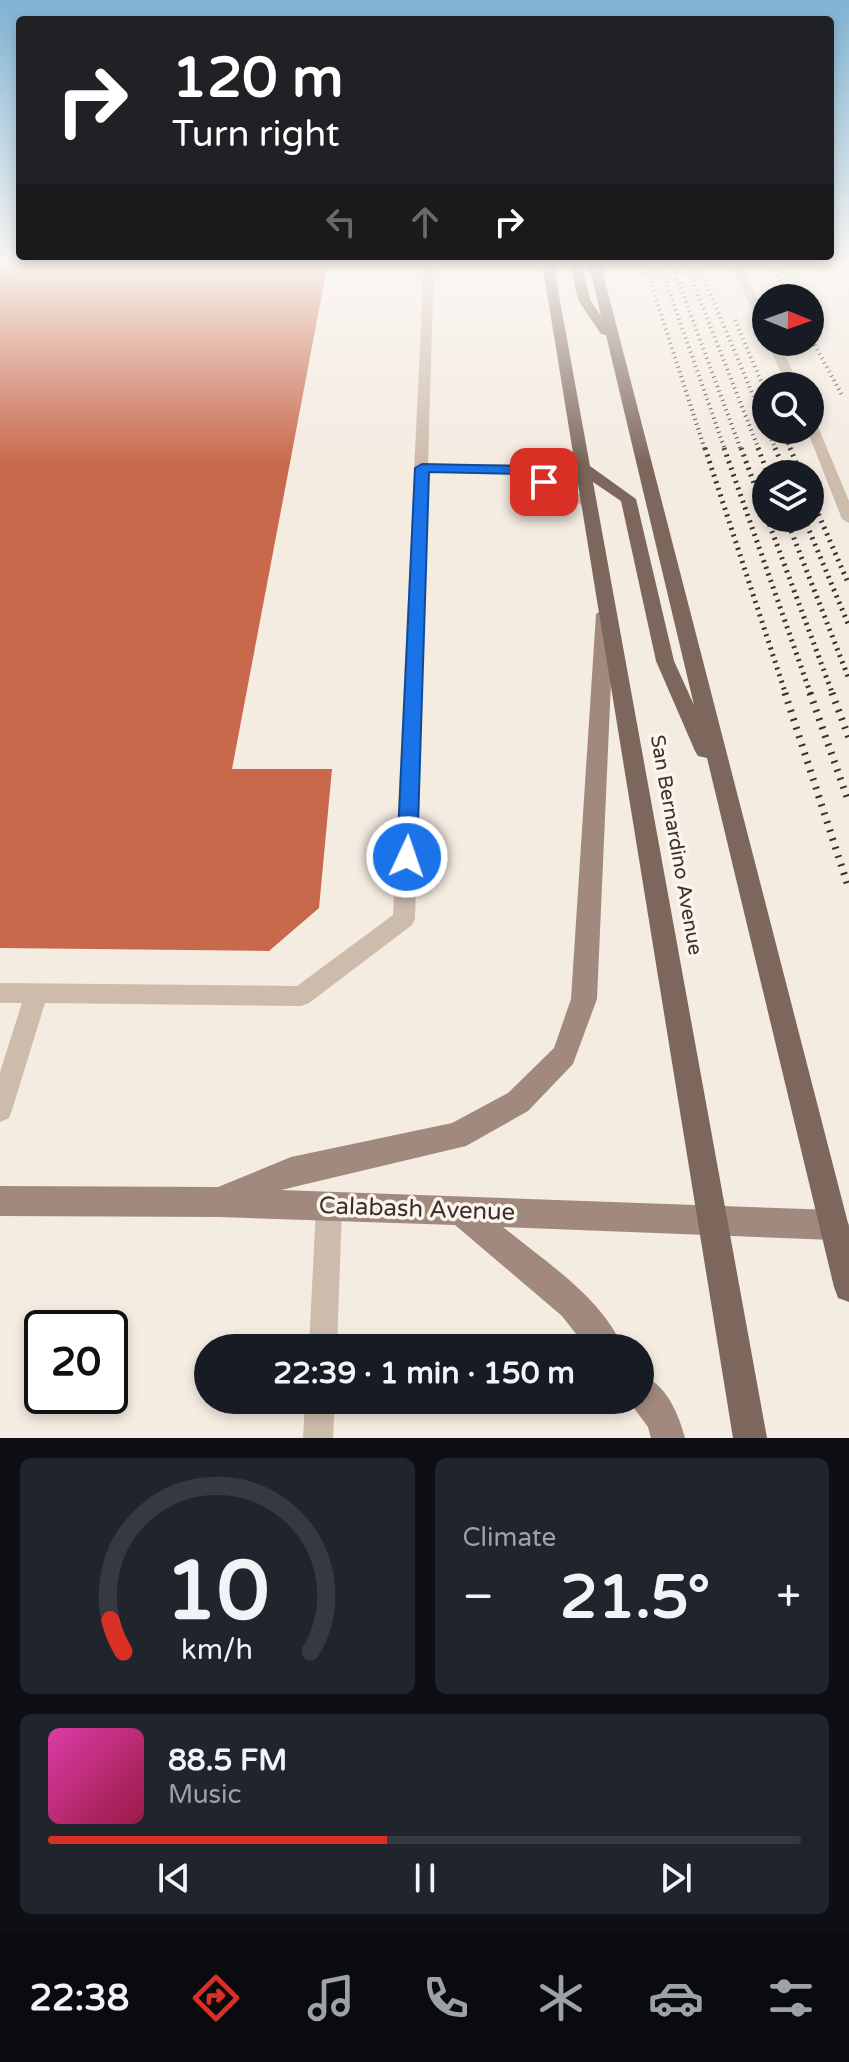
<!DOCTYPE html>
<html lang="en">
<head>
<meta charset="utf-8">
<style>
  body { margin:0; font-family:"Varela Round",sans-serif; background:#20242c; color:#f1f3f6; height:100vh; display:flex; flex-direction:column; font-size:30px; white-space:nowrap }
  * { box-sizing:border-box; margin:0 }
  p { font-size:26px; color:#9ea1a6 }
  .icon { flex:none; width:44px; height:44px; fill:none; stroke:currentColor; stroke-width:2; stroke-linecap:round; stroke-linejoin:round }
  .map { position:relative; height:1438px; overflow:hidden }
  .side { display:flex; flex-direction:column; gap:20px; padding:20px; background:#0d0f14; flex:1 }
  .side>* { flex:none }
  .banner { position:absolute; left:16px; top:16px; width:818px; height:244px; border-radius:8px; box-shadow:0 4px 12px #0003; background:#202124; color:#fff; overflow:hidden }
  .needle { width:52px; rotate:91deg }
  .buttons { position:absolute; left:752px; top:284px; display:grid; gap:16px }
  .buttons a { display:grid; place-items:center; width:72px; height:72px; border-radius:50%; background:#171b24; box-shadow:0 4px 12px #0003; font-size:40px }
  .speed { position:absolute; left:24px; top:1310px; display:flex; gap:16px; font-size:40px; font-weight:700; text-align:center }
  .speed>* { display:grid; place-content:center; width:104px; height:104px; border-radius:50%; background:#171b24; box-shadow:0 4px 12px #0003; line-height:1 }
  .speed .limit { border:4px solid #111; border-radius:12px; background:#fff; color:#111 }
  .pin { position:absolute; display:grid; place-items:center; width:68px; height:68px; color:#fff; margin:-34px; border-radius:16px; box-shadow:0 4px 12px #0006 }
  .me { position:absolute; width:88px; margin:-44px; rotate:3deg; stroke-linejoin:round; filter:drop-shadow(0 0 6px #0008) }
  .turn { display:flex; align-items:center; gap:28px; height:168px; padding:0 24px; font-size:36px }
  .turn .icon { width:104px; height:104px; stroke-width:2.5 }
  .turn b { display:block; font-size:56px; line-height:68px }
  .lanes { display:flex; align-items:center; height:76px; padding:0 24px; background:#0003; justify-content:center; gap:40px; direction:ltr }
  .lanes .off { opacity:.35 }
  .big { font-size:60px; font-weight:700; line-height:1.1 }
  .side .tile { flex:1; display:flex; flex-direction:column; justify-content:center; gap:12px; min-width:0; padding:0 28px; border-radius:12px; background:#20242c }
  .side .dial { align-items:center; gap:0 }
  .dial svg { height:208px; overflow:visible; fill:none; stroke:#363941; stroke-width:7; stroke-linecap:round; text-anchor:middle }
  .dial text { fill:#f1f3f6; stroke:none }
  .song { display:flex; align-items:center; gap:24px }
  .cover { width:96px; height:96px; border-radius:12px; background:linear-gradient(135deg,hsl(320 70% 55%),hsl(340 70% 35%)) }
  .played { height:8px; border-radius:4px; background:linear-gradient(90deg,#d93025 45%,#363941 45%) }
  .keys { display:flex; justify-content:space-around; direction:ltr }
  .heat { display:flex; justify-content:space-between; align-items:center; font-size:44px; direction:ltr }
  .side .tiles { flex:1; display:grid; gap:20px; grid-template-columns:1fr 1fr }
  .tile:last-child { grid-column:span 2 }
  .trip { position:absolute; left:194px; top:1334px; width:460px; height:80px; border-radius:40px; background:#171b24; box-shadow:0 4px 12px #0003; font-weight:700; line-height:80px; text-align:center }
  .menu { display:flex; height:128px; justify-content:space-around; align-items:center; background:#090b0e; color:#9ea1a6 }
  .menu .icon { width:56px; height:56px }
  .menu .selected { color:#d93025 }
  .menu b { font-size:36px; color:#f1f3f6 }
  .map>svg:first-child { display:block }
  .building { fill:#c8694b }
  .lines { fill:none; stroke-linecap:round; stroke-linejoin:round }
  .lane { fill:#cdbbac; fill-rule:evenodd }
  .secondary { fill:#a18a7d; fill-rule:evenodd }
  .primary { fill:#7d675c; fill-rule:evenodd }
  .rail-far2 { stroke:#3b302b; stroke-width:4; stroke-dasharray:1 4; stroke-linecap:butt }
  .rail-far1 { stroke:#3b302b; stroke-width:5; stroke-dasharray:2 5; stroke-linecap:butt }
  .rail { stroke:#3b302b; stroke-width:7; stroke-dasharray:2 7; stroke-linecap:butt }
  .route { fill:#1a73e8; stroke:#114b97; stroke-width:2 }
  .labels { text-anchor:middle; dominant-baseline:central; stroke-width:7; stroke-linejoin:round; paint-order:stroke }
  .street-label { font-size:20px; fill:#3b302b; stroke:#fbf5ee }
  .near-street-label { font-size:24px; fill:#3b302b; stroke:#fbf5ee }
</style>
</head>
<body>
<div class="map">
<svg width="849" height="1438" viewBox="0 0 849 1438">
  <rect width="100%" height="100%" fill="#f4ebe1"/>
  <path class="building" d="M0,262H328L232,769H332L319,908L269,951L0,948Z"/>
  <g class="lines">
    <path class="lane" d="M424,262H434L428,464H582L587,465V471L536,472L596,503L594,506H584L516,472H428L415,919L412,925L309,1003L301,1006L45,1003L12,1110L9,1118L0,1122V1072L22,1003H0V983L297,986L393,915Z
      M730,262H740L766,316V331L760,328Z
      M767,342H779L799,386H787Z
      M810,418L816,422L849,501V523L842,519L807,430H810Z
      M329,1193L338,1197L342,1206L337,1348H309L316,1206L320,1197Z
      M305,1400H335L333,1438H303Z"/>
    <path class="secondary" d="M605,608L614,614L597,999L573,1064L528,1111L466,1146L281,1190L834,1210L844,1215L849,1225L844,1235L834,1240L503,1227C544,1261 602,1297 623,1348H587L562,1316L455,1225L218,1217L0,1216V1186L218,1187L291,1157L452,1123L508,1093L554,1048L571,999L596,614Z
      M640,1374C666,1384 678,1412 685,1438H651L648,1427L628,1400H640Z"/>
    <path class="primary" d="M542,262H553L590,466L636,499L674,661L694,705L606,335L601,334L578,300L570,262H582L590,300L601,316L588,262H600L849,1227V1302L838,1298L834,1287L707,758L698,756L695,751L656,661L621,501L593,482L767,1438H733Z"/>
    <path class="rail-far2" d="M644,262L705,450
      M659,262L725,450
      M685,262L759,450
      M697,262L766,426
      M770,262L790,298
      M672,264L741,450
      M735,320L766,393
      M810,336L843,397
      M768,430L776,450
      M782,430L791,450"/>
    <path class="rail-far1" d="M705,448L786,695
      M724,448L811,695
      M741,448L766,516
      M758,448L768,474
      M775,448L786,474
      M790,448L801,474
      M810,495L849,585
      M767,518L833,695
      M786,518L849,679
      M804,518L849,626"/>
    <path class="rail" d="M785,693L849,889
      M810,693L849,803
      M832,693L849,738"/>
  </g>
  <linearGradient id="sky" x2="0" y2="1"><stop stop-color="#7eb2d2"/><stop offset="0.57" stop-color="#faf6f2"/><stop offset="1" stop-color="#faf6f2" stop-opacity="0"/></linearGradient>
  <rect width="849" height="463" fill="url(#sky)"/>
  <path class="route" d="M422,464L521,466L551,482L544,486L518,474L429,472L417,857L414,863H400L397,857L415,468Z"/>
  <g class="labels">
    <g class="street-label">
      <text transform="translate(676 845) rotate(80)">San Bernardino Avenue</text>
    </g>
    <g class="near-street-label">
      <text transform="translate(417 1209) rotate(2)">Calabash Avenue</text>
    </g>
  </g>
</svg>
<div class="buttons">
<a><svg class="needle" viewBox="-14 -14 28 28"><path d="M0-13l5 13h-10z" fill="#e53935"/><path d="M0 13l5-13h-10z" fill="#9ea1a6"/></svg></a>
<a><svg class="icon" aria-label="search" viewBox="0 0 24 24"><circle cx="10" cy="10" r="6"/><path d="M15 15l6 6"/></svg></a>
<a><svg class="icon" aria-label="layers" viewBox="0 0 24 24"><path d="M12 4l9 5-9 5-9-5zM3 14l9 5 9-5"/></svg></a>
</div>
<div class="speed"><div class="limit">20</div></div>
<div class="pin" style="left:544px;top:482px;background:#d93025"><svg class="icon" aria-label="arrive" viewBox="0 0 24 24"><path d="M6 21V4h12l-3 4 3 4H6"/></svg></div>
<svg class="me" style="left:407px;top:857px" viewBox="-20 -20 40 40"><circle r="17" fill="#1a73e8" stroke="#fff" stroke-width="3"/><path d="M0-11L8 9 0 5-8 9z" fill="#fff"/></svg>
<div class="trip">22:39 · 1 min · 150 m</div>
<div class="banner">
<div class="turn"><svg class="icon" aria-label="right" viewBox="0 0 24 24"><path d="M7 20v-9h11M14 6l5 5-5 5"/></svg><div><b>120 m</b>Turn right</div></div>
<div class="lanes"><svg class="icon off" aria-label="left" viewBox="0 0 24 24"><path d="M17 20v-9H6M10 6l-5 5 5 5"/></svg><svg class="icon off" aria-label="ahead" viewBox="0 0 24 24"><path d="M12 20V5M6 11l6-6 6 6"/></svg><svg class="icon" aria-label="right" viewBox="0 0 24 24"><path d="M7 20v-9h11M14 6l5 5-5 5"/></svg></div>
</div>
</div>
<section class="side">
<div class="tiles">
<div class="tile dial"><svg viewBox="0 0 100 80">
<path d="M14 69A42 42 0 1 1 86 69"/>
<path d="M14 69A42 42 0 0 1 9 57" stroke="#d93025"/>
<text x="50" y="56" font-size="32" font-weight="700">10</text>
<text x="50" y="72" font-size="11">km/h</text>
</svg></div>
<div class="tile"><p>Climate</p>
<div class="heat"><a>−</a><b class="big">21.5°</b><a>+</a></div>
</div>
<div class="tile">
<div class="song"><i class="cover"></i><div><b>88.5 FM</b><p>Music</p></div></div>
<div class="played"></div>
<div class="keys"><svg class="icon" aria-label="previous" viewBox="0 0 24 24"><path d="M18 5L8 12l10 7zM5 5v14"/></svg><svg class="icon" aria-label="pause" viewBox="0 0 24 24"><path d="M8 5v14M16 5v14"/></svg><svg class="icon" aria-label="next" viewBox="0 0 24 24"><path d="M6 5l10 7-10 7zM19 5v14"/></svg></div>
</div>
</div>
</section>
<nav class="menu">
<b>22:38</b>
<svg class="icon selected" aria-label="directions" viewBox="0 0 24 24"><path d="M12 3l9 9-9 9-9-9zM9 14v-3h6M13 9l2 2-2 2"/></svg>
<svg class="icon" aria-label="music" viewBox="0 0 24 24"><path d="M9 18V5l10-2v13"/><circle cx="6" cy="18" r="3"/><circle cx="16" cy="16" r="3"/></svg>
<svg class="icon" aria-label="phone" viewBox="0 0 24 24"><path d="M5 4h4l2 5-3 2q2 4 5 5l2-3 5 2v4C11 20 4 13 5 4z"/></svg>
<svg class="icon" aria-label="climate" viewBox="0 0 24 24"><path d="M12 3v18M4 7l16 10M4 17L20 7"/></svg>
<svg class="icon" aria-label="car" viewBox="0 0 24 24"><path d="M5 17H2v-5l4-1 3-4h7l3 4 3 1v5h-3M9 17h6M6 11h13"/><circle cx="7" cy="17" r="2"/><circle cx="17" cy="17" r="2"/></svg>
<svg class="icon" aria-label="filters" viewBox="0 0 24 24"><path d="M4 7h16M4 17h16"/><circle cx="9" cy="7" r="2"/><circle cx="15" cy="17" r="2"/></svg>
</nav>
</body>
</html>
